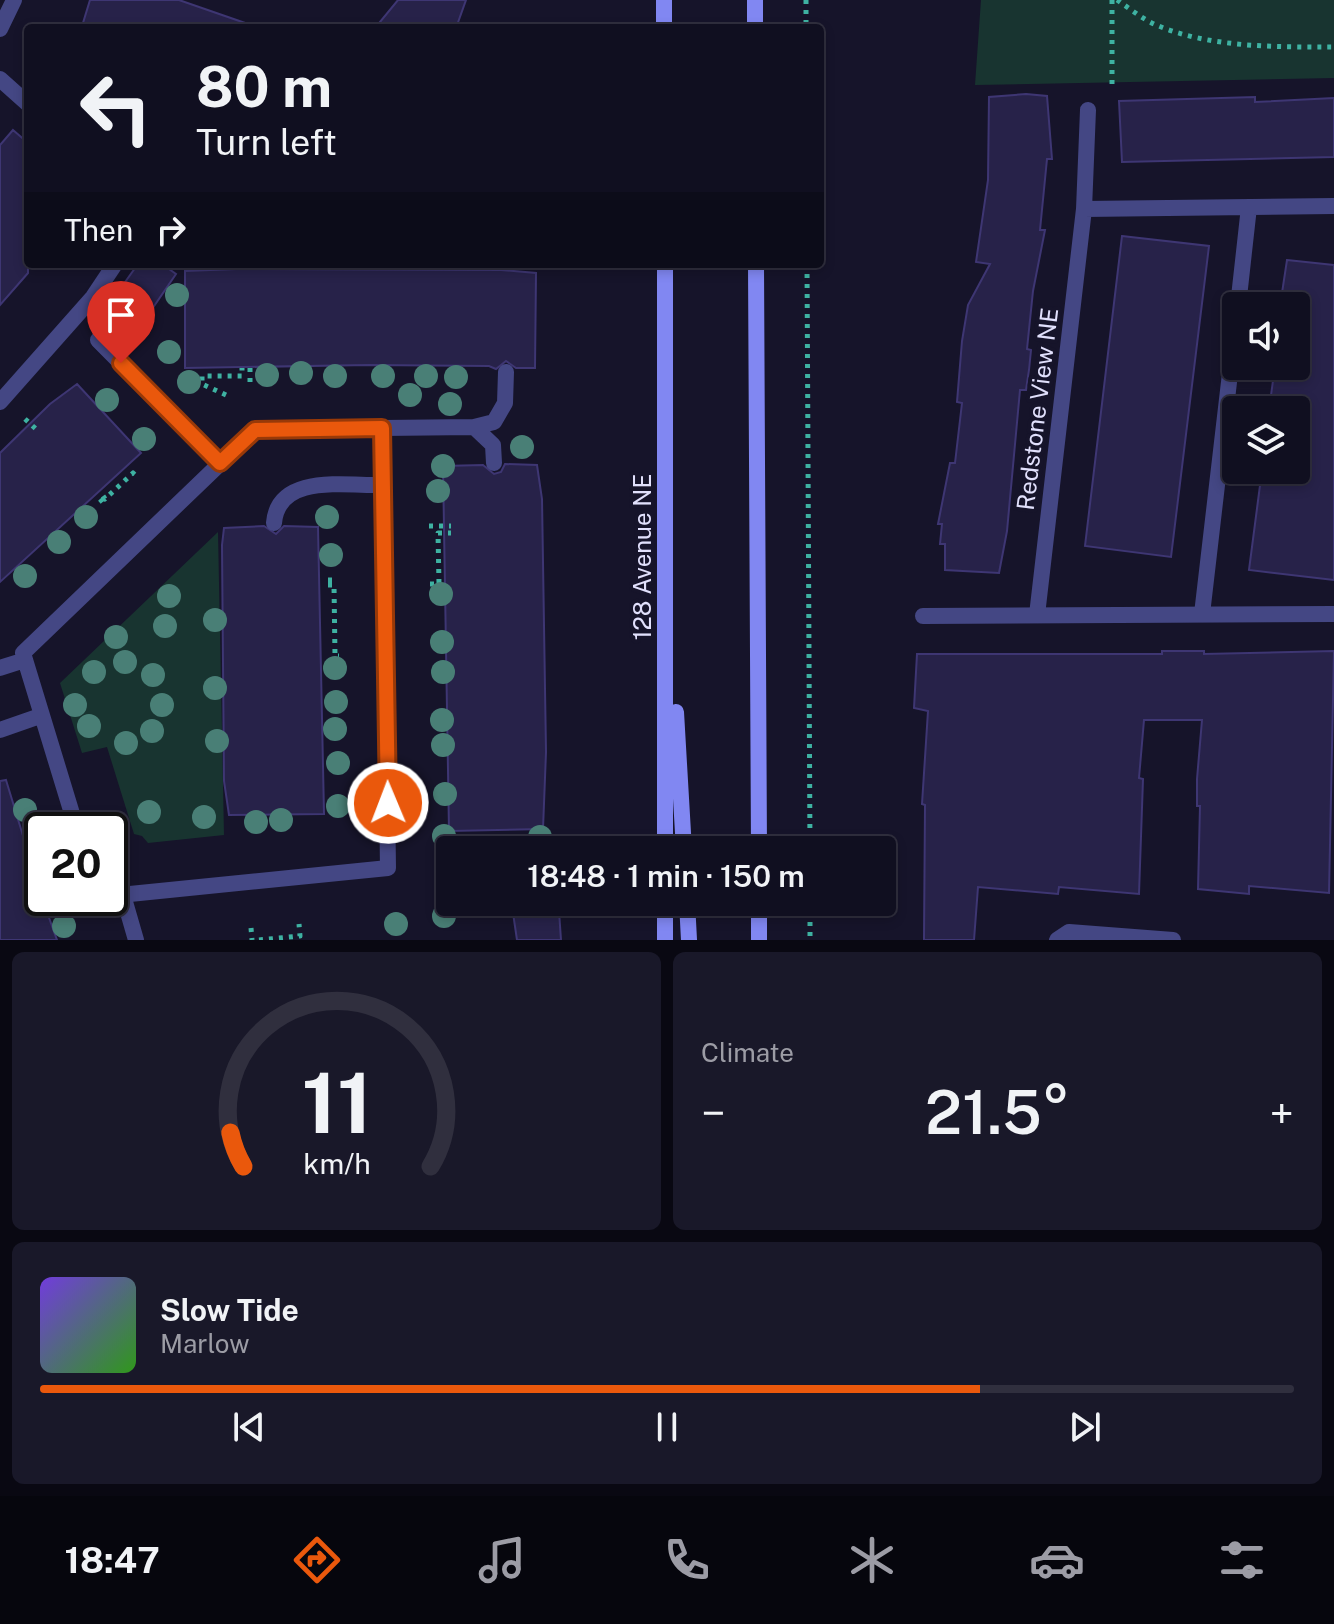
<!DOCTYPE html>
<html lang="en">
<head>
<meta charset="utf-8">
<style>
  body { margin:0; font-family:"Public Sans",sans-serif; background:#191829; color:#f1f3f6; height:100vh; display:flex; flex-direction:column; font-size:30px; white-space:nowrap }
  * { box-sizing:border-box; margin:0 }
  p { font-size:26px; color:#9c9ca5 }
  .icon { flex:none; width:44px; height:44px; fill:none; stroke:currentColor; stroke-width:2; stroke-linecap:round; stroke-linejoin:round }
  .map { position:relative; height:940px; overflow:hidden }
  .side { display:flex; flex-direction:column; gap:12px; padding:12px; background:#090812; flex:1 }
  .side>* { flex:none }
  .guide { position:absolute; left:24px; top:24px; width:800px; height:244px; border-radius:8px; box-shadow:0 4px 12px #0003,0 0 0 2px #302f3e; background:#100f20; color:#f1f3f6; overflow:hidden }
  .tools { position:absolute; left:1222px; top:292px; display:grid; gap:16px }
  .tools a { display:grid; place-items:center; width:88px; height:88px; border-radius:8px; background:#100f20; box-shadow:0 4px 12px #0003,0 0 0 2px #302f3e; font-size:40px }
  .speed { position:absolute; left:24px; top:812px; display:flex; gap:16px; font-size:40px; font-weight:700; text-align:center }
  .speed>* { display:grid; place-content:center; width:104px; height:104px; border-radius:50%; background:#100f20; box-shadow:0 4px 12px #0003,0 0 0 2px #302f3e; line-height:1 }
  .speed .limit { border:4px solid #111; border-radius:12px; background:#fff; color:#111 }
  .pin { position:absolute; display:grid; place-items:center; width:68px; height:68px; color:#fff; margin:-82px -34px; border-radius:50% 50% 50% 0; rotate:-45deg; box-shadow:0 0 8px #0007 }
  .pin .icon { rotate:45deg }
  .me { position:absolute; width:88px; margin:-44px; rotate:359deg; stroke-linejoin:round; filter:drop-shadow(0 0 6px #0008) }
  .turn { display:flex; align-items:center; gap:28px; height:168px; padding:0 40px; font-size:36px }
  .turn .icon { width:104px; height:104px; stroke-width:2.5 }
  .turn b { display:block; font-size:56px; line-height:68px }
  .then { display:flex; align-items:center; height:76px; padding:0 40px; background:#0003; gap:16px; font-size:30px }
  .big { font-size:60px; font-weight:600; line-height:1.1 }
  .side .card { flex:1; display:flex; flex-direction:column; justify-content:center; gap:12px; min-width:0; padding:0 28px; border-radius:12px; background:#191829 }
  .side .dial { align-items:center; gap:0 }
  .dial svg { height:208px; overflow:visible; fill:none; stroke:#302f3e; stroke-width:7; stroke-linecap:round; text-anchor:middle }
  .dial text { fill:#f1f3f6; stroke:none }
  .song { display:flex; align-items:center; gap:24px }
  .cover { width:96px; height:96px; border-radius:12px; background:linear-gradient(135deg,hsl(260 70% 55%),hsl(110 70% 35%)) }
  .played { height:8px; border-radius:4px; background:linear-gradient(90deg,#ea580c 75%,#302f3e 75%) }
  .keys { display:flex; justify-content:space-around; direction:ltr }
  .heat { display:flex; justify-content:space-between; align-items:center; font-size:44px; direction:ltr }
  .side .tiles { flex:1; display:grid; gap:12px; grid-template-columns:1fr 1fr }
  .card:last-child { grid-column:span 2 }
  .trip { position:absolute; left:436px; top:836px; width:460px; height:80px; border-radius:8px; background:#100f20; box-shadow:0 4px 12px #0003,0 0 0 2px #302f3e; font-weight:600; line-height:80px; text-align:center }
  .tab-bar { display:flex; height:128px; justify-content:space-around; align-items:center; background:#06060d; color:#9c9ca5 }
  .tab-bar .icon { width:56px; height:56px }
  .tab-bar .active { color:#ea580c }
  .tab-bar b { font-size:36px; color:#f1f3f6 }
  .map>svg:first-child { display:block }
  .green { fill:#183430 }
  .building { fill:#272249; stroke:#3e3673; stroke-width:2 }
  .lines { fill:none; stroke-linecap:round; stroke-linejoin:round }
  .path { stroke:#3eb2a2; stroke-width:5; stroke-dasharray:4 6; stroke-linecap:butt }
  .lane { stroke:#444784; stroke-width:16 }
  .street { stroke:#444784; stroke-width:16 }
  .secondary { stroke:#8187f2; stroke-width:16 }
  .tree { fill:#497f76 }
  .route-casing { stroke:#983908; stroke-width:20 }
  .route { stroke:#ea580c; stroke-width:14 }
  .labels { text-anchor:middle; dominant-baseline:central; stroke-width:8; stroke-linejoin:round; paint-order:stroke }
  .street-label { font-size:24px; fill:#e1e0fc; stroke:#16142a }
</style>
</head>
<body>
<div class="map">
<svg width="1334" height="940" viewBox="0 0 1334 940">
  <rect width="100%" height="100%" fill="#16142a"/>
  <path class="green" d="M981,0H1334V78L975,85Z
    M218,532L224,835L148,843L142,836L134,834L107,747L82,753L60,683Z"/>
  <path class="building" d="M90,0H179L248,24L247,28H96L83,23Z
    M398,0H466L456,28H375Z
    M1026,94L1047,96L1052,159H1047L1040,230H1045L1033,291L1027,349L1031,350L1029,370L1026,390H1020L1007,531L999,573L945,570V544H940L942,524H938L950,463H955L962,403L957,402L962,341L968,305L990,264L976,262L988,180L989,97Z
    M1255,97V102L1334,98V157L1122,162L1119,101Z
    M13,130L28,143V273L0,305V145Z
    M1122,236L1209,246L1171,557L1085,546Z
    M1287,260L1334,265V580L1249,570L1262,470H1296V410H1269L1275,366H1296V306H1280Z
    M138,264H162L176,274L139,328L108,306Z
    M237,269L501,270L536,273L535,368H516L506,361L496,369L489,366L369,365L185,368V271Z
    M77,384L141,453L0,582V453L50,404Z
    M505,464L537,465L542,499L546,752L543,829L449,831L443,466L483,465L494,474L501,472Z
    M264,526L276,534L284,526L318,527L324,814L229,815L224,781L222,545L224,528Z
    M1162,651H1204V654L1334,651L1329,893L1249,886V894L1198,889L1200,806H1197V779L1202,720H1144L1139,778L1143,779L1139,894L1059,887L1058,894L978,887L974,940H924L925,805L922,804L928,711L914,708L917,654H1162Z
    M6,780L42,898L57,940H0V781Z
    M559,911L561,940H517L513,913Z"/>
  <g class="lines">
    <path class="path" d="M806,0V28
      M1112,0V89
      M1117,0C1129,8 1141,18 1154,24C1208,48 1276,47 1334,47
      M807,264L810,850
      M250,368V383
      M226,395L202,384V376H242V368
      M25,419L37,430
      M103,496L105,499L133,473L137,477
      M100,499L106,506
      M429,526H451
      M328,580H337
      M430,584H439L438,533H451
      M328,585H334L335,656H339
      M29,831L31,824
      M810,902V940
      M251,928L252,940
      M259,940L300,936L299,924"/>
    <path class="lane" d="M0,79L28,104
      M1084,209L1334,206
      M1238,306L1249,207
      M98,340L220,463
      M0,402L93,297L115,264
      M474,427L493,445L494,463
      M382,428L474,427L494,422L505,403L506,372
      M274,523C278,473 346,486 383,485
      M1202,614L1236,322
      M1037,615L1084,209L1088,110
      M923,616L1334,614
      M0,668L25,660
      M0,730L40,716
      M77,830L23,653L255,430L382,428L388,868L110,896
      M123,895L136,940
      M1057,940L1069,932L1173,940"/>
    <path class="street" d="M0,29L14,0"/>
    <path class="secondary" d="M664,0V28
      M755,0V28
      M756,264L759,850
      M676,712L684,850
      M665,850V264
      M687,902L689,940
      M759,902V940
      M665,940V902"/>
  </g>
  <g class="tree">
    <circle cx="177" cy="295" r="12"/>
    <circle cx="169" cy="352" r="12"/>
    <circle cx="301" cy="373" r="12"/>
    <circle cx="267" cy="375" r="12"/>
    <circle cx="335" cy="376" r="12"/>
    <circle cx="383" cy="376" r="12"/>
    <circle cx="426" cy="376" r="12"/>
    <circle cx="456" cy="377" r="12"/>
    <circle cx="189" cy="382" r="12"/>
    <circle cx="410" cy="395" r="12"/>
    <circle cx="107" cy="400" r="12"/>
    <circle cx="450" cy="404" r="12"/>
    <circle cx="144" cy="439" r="12"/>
    <circle cx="522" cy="447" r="12"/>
    <circle cx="443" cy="466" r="12"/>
    <circle cx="438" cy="491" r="12"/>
    <circle cx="86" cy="517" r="12"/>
    <circle cx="327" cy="517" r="12"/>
    <circle cx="59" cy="542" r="12"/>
    <circle cx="331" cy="555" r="12"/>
    <circle cx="25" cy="576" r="12"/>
    <circle cx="441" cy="594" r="12"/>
    <circle cx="169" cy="596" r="12"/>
    <circle cx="215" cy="620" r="12"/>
    <circle cx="165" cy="626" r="12"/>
    <circle cx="116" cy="637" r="12"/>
    <circle cx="442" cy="642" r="12"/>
    <circle cx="125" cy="662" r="12"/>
    <circle cx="335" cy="668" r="12"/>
    <circle cx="94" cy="672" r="12"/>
    <circle cx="443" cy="672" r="12"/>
    <circle cx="153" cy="675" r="12"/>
    <circle cx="215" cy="688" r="12"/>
    <circle cx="336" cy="702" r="12"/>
    <circle cx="75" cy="705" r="12"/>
    <circle cx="162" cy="705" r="12"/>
    <circle cx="442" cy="720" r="12"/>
    <circle cx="89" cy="726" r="12"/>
    <circle cx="335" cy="729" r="12"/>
    <circle cx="152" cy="731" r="12"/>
    <circle cx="217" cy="741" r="12"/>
    <circle cx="126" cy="743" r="12"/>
    <circle cx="443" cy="745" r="12"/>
    <circle cx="338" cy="763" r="12"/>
    <circle cx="445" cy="794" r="12"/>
    <circle cx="338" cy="806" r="12"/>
    <circle cx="25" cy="810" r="12"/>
    <circle cx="149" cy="812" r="12"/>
    <circle cx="204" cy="817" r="12"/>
    <circle cx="281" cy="820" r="12"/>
    <circle cx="256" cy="822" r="12"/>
    <circle cx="444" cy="836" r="12"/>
    <circle cx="540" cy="837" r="12"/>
    <circle cx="444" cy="916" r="12"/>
    <circle cx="396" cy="924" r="12"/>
    <circle cx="64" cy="926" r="12"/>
  </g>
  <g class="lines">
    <g class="route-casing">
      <path id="route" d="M121,363L220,463L255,430L382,428L388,803"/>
    </g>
    <use href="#route" class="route"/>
  </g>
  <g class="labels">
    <g class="street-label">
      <text transform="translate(1037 409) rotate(-83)">Redstone View NE</text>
      <text transform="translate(642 557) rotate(-90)">128 Avenue NE</text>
    </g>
  </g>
</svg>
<div class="tools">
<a><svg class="icon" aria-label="sound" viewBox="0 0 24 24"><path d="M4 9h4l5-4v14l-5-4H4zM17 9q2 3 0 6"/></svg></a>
<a><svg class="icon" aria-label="layers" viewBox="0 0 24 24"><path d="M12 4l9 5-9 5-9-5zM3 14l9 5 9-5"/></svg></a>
</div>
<div class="speed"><div class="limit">20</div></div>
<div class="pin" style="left:121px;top:363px;background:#d93025"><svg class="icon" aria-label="arrive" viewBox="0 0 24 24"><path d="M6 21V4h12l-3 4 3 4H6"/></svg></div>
<svg class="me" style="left:388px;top:803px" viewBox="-20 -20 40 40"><circle r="17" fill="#ea580c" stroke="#fff" stroke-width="3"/><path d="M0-11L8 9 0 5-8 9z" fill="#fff"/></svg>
<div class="trip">18:48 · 1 min · 150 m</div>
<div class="guide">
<div class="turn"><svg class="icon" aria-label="left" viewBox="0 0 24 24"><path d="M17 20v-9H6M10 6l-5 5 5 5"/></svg><div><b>80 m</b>Turn left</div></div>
<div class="then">Then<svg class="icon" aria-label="right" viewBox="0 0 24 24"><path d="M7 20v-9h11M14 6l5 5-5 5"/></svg></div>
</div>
</div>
<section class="side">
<div class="tiles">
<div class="card dial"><svg viewBox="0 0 100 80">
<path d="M14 69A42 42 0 1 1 86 69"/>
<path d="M14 69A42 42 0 0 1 9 56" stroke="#ea580c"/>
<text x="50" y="56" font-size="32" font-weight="700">11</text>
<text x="50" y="72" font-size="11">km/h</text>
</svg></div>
<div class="card"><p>Climate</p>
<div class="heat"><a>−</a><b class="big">21.5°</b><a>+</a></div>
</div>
<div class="card">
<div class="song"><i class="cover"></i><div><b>Slow Tide</b><p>Marlow</p></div></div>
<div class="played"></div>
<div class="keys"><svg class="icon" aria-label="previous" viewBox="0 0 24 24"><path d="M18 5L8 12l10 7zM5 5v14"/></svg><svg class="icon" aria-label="pause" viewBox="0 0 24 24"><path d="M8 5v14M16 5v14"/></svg><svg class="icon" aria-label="next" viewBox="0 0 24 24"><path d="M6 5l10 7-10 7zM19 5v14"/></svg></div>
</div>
</div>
</section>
<nav class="tab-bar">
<b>18:47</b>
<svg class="icon active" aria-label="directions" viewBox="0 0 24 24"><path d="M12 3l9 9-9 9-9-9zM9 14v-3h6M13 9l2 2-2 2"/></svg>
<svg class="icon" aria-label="music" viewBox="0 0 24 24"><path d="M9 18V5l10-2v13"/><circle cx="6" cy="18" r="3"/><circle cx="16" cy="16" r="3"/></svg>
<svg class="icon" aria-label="phone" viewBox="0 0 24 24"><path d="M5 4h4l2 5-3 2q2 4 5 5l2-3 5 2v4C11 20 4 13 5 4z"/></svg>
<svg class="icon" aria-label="climate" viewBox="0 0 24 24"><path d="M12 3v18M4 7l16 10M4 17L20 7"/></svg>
<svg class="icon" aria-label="car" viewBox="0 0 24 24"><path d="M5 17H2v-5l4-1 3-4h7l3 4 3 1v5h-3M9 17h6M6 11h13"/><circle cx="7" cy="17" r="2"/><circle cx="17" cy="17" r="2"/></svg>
<svg class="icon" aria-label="filters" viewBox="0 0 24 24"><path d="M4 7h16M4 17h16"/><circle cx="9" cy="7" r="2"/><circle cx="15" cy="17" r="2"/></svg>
</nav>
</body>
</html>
